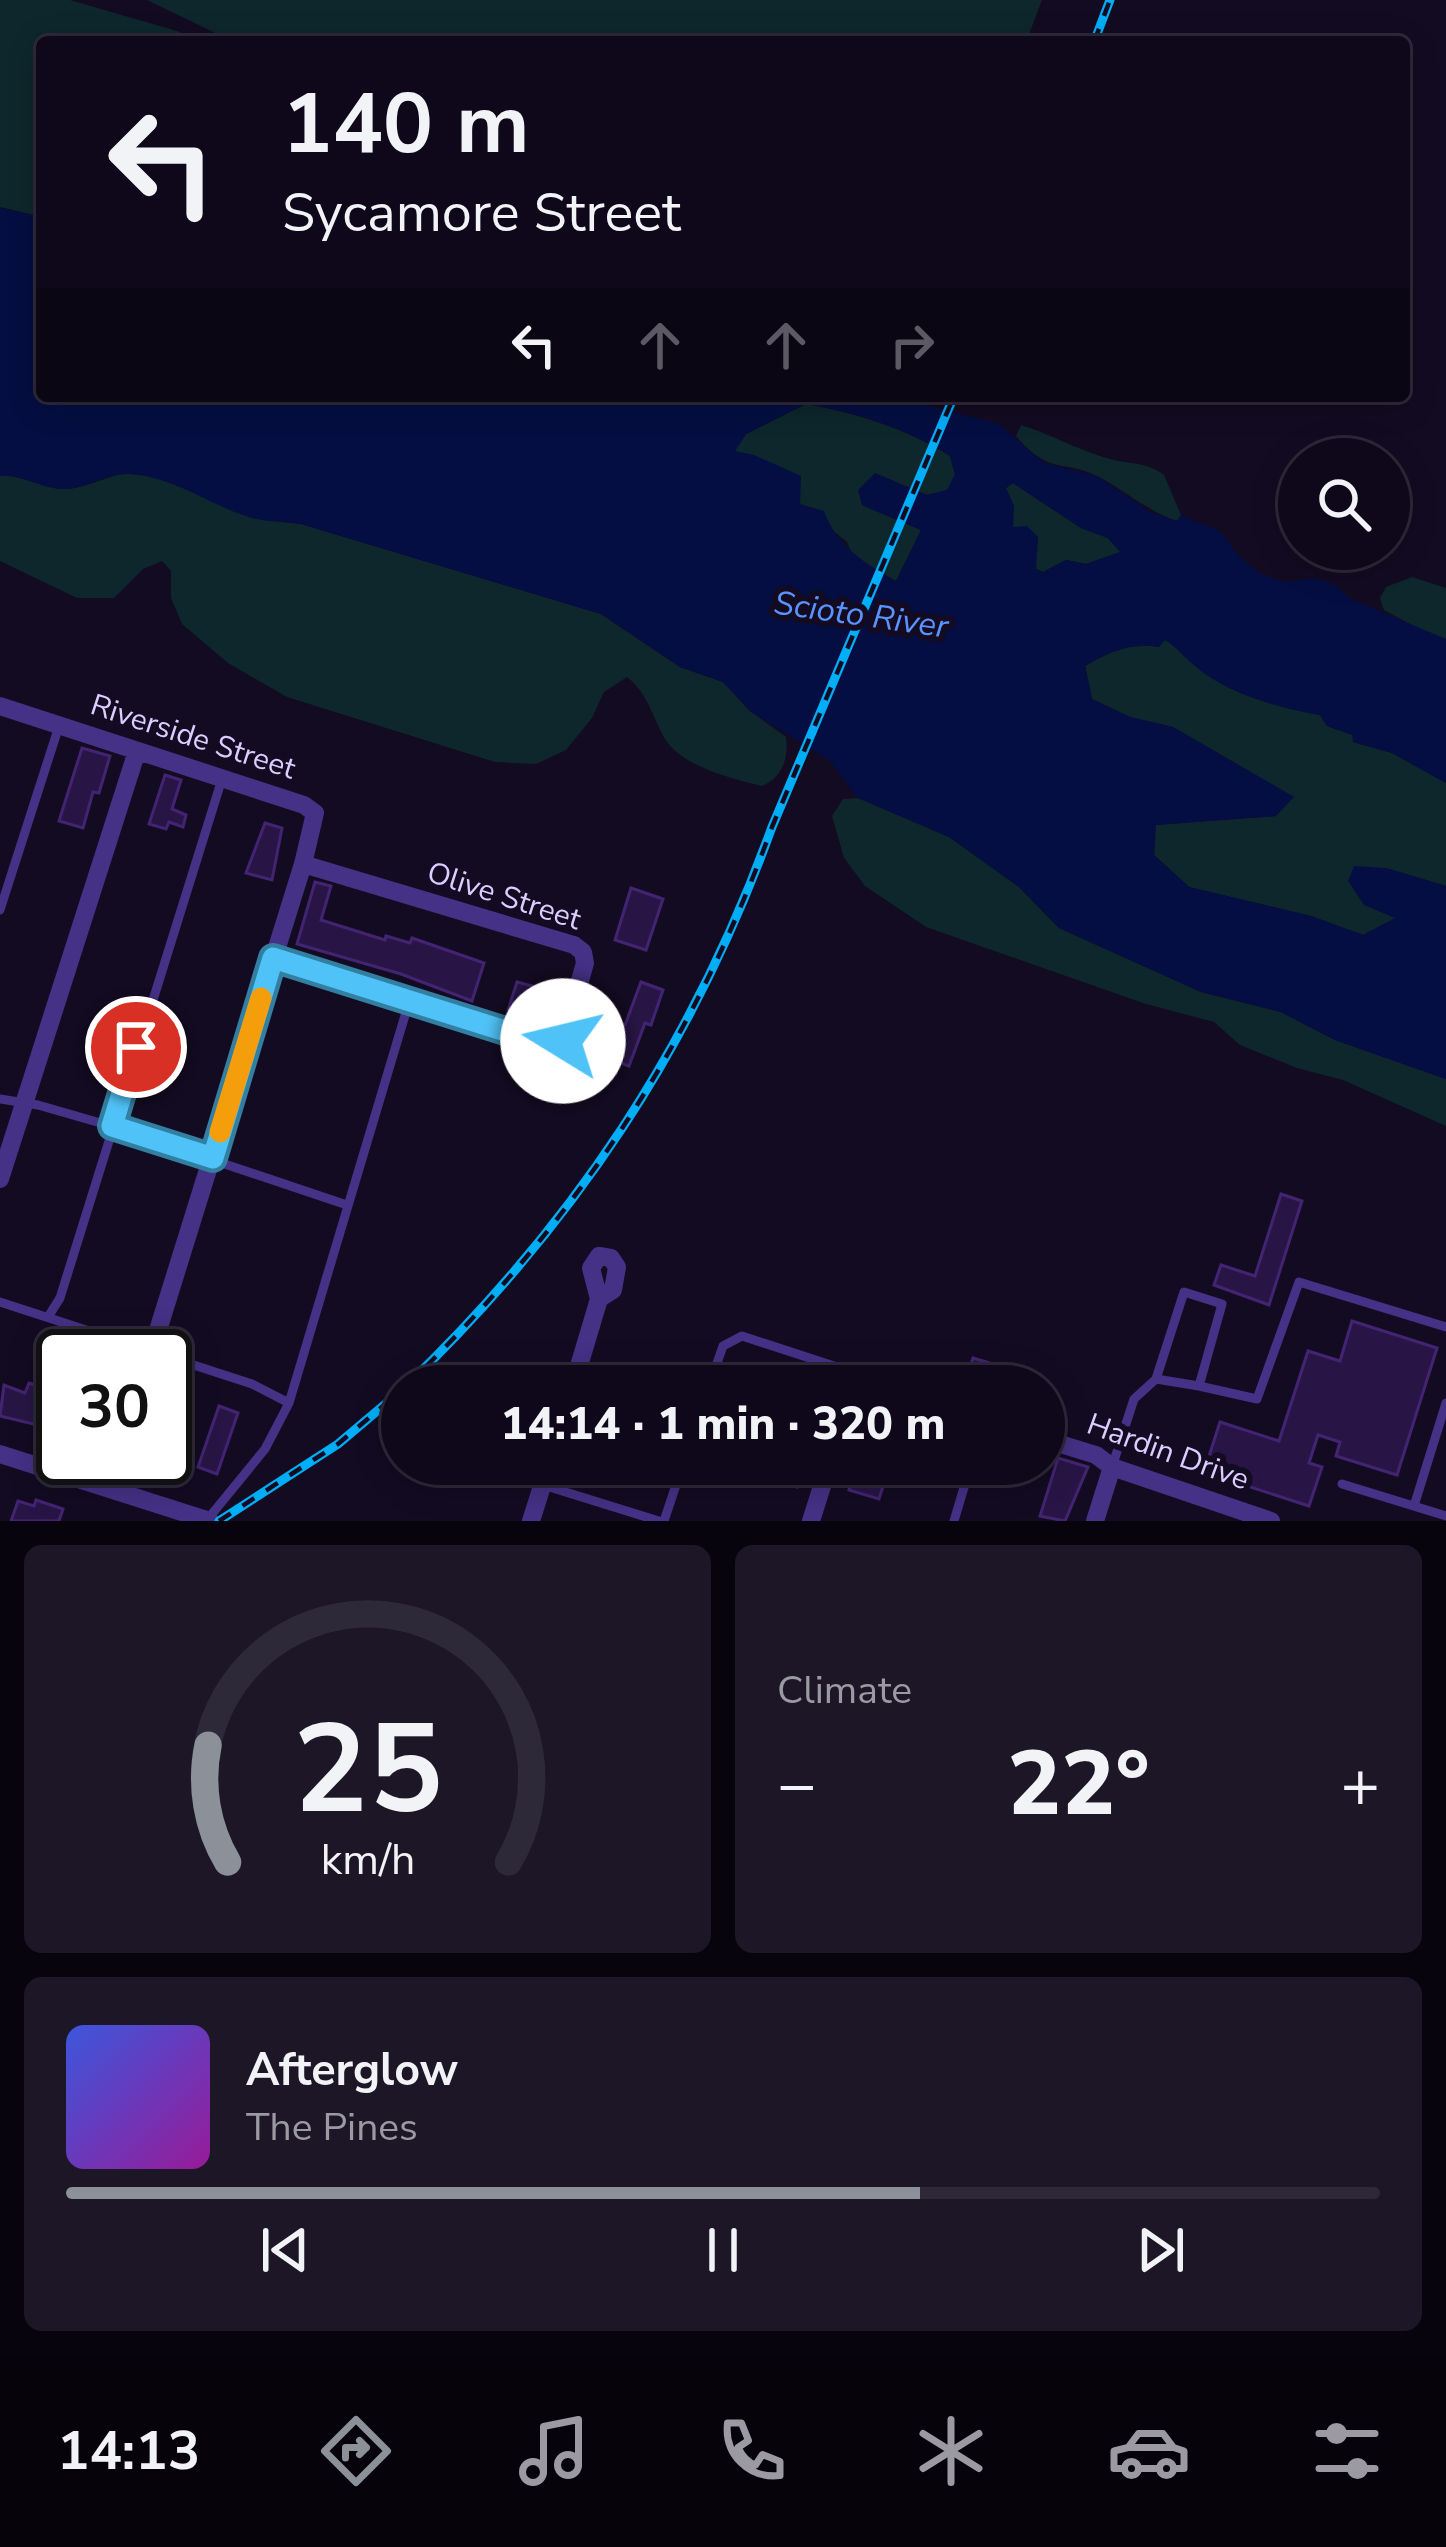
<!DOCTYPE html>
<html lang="en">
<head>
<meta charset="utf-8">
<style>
  body { margin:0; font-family:"Nunito Sans",sans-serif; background:#1c1627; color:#f1f3f6; height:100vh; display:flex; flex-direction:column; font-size:45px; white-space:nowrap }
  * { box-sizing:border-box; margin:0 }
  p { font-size:39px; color:#9b9aa2 }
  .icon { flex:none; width:66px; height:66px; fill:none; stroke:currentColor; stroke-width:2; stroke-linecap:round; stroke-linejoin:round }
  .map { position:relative; height:1521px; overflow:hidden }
  .side { display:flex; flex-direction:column; gap:24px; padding:24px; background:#08040e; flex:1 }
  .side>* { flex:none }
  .banner { position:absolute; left:36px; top:36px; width:1374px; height:366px; border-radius:12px; box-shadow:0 6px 30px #0003,0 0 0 3px #2e2939; background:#0e081a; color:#f1f3f6; overflow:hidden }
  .controls { position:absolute; left:1278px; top:438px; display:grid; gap:24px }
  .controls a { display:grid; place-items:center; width:132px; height:132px; border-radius:50%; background:#0e081a; box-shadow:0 6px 30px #0003,0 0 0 3px #2e2939; font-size:60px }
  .speed { position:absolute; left:36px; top:1329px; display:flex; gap:24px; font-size:60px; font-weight:700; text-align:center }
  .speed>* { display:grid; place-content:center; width:156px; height:156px; border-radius:50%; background:#0e081a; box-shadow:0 6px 30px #0003,0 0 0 3px #2e2939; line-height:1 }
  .speed .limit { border:6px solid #111; border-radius:18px; background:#fff; color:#111 }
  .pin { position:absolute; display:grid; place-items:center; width:102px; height:102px; color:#fff; margin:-51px; border:6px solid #fff; border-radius:50%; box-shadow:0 3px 12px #0007 }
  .me { position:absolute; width:132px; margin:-66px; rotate:279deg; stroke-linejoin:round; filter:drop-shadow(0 0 9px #0008) }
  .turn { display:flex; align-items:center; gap:42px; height:252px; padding:0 48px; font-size:54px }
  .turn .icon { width:156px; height:156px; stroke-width:2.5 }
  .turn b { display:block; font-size:84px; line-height:102px }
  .lanes { display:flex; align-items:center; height:114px; padding:0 48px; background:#0003; justify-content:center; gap:60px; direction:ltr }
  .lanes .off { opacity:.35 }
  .big { font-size:90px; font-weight:800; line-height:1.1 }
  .side .widget { flex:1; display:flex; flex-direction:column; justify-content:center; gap:18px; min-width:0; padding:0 42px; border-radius:18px; background:#1c1627 }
  .side .dial { align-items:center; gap:0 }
  .dial svg { height:312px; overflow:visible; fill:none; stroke:#2e2939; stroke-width:7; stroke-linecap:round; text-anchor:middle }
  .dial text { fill:#f1f3f6; stroke:none }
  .song { display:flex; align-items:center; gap:36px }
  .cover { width:144px; height:144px; border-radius:18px; background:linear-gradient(135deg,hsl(230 70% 55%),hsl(300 70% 35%)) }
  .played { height:12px; border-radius:6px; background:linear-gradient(90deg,#8c9099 65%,#2e2939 65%) }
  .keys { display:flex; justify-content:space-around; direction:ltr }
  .heat { display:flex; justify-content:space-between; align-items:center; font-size:66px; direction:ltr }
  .side .tiles { flex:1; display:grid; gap:24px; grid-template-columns:1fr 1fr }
  .widget:last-child { grid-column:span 2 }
  .trip { position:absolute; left:381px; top:1365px; width:684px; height:120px; border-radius:60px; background:#0e081a; box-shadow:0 6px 30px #0003,0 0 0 3px #2e2939; font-weight:800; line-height:120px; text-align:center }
  .tab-bar { display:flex; height:192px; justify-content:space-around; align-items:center; background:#06030a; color:#9b9aa2 }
  .tab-bar .icon { width:84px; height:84px }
  .tab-bar .active { color:#8c9099 }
  .tab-bar b { font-size:54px; color:#f1f3f6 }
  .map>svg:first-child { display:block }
  .green { fill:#0d272c }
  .water { fill:#040e42; fill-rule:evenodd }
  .building { fill:#281545; stroke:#432473; stroke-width:3 }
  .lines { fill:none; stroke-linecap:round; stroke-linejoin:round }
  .service { stroke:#453186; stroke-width:9 }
  .minor { stroke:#453186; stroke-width:18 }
  .rail-casing { stroke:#00adf7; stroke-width:9 }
  .rail { stroke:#130b22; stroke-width:4.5; stroke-dasharray:14; stroke-linecap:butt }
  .route-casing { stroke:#337fa1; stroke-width:30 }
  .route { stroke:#4fc3f7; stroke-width:21 }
  .slow { stroke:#f59e0b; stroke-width:21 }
  .labels { text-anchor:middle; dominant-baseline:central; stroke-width:12; stroke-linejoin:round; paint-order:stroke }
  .street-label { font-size:30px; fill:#dcccff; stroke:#130b22 }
  .water-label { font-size:33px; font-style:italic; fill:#5a92ff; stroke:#130b22 }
</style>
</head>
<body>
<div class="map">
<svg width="1446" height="1521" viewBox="0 0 1446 1521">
  <rect width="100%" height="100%" fill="#130b22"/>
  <path class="green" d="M0,0H70L177,31L203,42H42V217L0,207Z
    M147,0H1042L1026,42H234Z
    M806,404C857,413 907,429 950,456L955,474L948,490L927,495L875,474L862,505L921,530L896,581L853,557L847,542L734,452L746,434Z
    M1021,425C1051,434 1079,451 1110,459C1131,465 1145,461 1164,475L1181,515L1177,521C1148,511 1128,493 1101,478C1062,457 1052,478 1016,436Z
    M123,473L150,476L209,497L251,518L301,524L601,614L680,667L723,682L750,711L786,737C789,758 782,778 762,786C733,779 685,767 667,742C652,719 650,695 627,677L604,692L592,718L566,750L536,764L495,762L287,697L228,663L182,624L171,598V571L162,561L143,569L114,598H77L0,561V476C23,474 43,490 66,489C84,488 105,478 123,473Z
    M1013,483L1081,528L1108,538L1121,552L1086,564L1066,560L1043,572L1035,568L1018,530L1013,527L1006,488Z
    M1412,577L1446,588V639L1426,633L1384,610L1380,598L1386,587Z
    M1164,639C1177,647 1183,656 1194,665C1226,693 1279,708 1320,715L1327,726L1353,735V742L1392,753L1446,783V886L1386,868L1396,918L1363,935L1311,916L1189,887L1154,855L1155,825L1275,816L1293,797L1173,727L1130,717L1092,699L1085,666C1109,652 1131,642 1159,647Z
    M858,798L949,837L1019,887L1059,928L1201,992L1281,1012L1335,1040L1446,1079V1126L1343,1080L1297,1068L1240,1045L1214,1022L1146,1004L926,927L865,886L844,858L832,816L843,799Z"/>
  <path class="water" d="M0,208L42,217V396H891L999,424L1044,463L1097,476L1150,512L1177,521L1181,515L1221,532L1237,554L1259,573L1284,582L1315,578L1335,585L1349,598L1446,639V783L1392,753L1353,742L1352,735L1327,726L1320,715C1279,708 1227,694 1194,665C1183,656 1177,647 1165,640L1159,647C1131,642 1108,652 1085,666L1092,699L1130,717L1173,727L1294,797L1276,816L1156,825L1154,855L1189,887L1311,916L1363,935L1395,918L1364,905L1348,881L1354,866L1386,868L1446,886V1079L1335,1040L1281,1012L1201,992L1059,928L1019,887L949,837L858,798L829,760L750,711L723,682L680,667L601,614L301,524C285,522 268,522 253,518C211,507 175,476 129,474C107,473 86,489 64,489C42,489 22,474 0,476ZM806,404C856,412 907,429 950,456L955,474L947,490L927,495L875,473L858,490L862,505L921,530L896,581C866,565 835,544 824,511L800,504L801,476L754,455L735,451L746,434ZM1013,483L1081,528L1108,538L1120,552L1086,564L1066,560L1043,572L1036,569L1038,537L1027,526L1013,527L1014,506L1006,488Z"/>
  <path class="building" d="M82,748L110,756L99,793L93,792L83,828L59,821Z
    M165,775L181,780L172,809L186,815L183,827L169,822L166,829L149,824Z
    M265,823L282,828L272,880L246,873Z
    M315,882L331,886L321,920L385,940L386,936L410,943L412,938L484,963L472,1001L401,974L297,944Z
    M631,888L663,899L646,950L615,940Z
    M517,982L555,992L545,1021L508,1010Z
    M641,982L663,990L651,1025L645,1023L629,1066L607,1058L620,1023L625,1025Z
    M1281,1194L1302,1201L1269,1305L1214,1285L1221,1265L1255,1276Z
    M1352,1321L1437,1348L1397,1475L1336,1456L1340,1442L1318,1435L1309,1463L1322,1467L1309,1506L1204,1472L1220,1422L1279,1441L1308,1351L1340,1361Z
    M973,1358L1026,1374L1023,1386H964Z
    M29,1383L63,1394L58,1430L0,1416L4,1385L25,1393Z
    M219,1406L238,1413L217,1474L198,1467Z
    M1058,1458L1088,1467L1065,1521L1040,1516Z
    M737,1464H804L797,1487Z
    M858,1464H890L879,1499L849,1490Z
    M36,1500L63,1509L59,1521H11L18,1501L34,1506Z"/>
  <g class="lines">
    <path class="service" d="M0,910L59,726
      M0,1099L38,1105L111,1126L347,1205
      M0,1302L252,1384L289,1403
      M48,1317L60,1298L222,779
      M709,1386L723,1346L742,1336L834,1366L857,1382
      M1199,1386L1257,1399L1299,1282L1446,1327
      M1112,1467L1134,1399L1156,1379L1184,1292L1222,1304L1199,1386L1156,1379
      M1342,1484L1446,1516
      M543,1485L659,1521
      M1414,1506L1446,1403
      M207,1520L265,1449L289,1403L409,1002
      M664,1521L683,1464
      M954,1521L971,1464"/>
    <path class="minor" d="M0,706L304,805L315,813L303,864L150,1356
      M273,958L553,1046L563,1041L585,963L583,952L574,945L303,864
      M0,1179L137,751
      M573,1386L599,1299L613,1290L617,1267L611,1258L599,1256L591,1268L599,1299
      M855,1386L857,1382L882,1386
      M1044,1439L1096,1455L1112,1467L1271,1521
      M0,1454L210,1521
      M109,1488L118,1458
      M531,1521L549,1464
      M811,1521L829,1464
      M1095,1521L1112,1467"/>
    <g class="rail-casing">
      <path id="rail" d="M1094,42L1110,0
        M406,1386C574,1224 693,1046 772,827L954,396
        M219,1521L338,1444L402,1390"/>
    </g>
    <use href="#rail" class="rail"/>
  </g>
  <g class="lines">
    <g class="route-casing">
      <path id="route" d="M136,1047L112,1126L213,1158L273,958L553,1046L563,1041"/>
    </g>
    <use href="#route" class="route"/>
    <path class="slow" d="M220,1132L261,998"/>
  </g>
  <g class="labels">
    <g class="street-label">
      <text transform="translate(193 737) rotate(18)">Riverside Street</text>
      <text transform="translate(504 896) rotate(18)">Olive Street</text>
      <text transform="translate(1168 1452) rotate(20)">Hardin Drive</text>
    </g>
    <g class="water-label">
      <text transform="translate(861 615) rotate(8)">Scioto River</text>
    </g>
  </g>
</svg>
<div class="controls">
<a><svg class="icon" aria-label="search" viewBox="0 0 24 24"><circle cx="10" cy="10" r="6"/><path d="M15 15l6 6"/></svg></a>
</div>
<div class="speed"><div class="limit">30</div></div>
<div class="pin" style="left:136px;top:1047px;background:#d93025"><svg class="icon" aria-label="arrive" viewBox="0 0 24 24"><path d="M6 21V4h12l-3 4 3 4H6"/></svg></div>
<svg class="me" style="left:563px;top:1041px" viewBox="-20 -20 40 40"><circle r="19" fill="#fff"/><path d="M0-13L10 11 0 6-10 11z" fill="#4fc3f7"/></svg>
<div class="trip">14:14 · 1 min · 320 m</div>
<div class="banner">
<div class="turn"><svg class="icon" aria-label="left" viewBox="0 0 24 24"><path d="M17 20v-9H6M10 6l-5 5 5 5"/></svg><div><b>140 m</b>Sycamore Street</div></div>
<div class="lanes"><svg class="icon" aria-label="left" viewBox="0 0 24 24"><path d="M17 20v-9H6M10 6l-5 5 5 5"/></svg><svg class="icon off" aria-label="ahead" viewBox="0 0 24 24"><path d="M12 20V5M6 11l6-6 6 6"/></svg><svg class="icon off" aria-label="ahead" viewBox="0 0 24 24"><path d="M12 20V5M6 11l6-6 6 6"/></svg><svg class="icon off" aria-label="right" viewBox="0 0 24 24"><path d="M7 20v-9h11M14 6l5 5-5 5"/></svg></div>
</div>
</div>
<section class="side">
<div class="tiles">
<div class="widget dial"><svg viewBox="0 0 100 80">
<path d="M14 69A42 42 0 1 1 86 69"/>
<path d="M14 69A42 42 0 0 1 9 39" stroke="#8c9099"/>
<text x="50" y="56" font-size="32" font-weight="700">25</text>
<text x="50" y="72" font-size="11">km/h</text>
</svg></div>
<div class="widget"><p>Climate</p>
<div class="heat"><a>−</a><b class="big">22°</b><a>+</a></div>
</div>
<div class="widget">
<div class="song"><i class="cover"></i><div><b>Afterglow</b><p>The Pines</p></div></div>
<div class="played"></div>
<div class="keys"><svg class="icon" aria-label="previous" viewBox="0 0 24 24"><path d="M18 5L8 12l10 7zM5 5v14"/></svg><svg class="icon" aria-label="pause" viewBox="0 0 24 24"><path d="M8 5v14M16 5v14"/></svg><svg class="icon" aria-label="next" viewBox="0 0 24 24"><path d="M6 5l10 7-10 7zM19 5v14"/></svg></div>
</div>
</div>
</section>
<nav class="tab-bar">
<b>14:13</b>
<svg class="icon active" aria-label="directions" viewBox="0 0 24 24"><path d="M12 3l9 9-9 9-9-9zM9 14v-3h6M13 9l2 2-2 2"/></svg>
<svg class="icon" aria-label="music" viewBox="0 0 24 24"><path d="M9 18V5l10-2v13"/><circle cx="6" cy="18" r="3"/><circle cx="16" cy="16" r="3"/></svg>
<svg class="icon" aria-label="phone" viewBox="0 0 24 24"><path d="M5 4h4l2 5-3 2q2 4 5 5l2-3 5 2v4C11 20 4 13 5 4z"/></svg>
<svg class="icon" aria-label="climate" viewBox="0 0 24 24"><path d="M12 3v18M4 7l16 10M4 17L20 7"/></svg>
<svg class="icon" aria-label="car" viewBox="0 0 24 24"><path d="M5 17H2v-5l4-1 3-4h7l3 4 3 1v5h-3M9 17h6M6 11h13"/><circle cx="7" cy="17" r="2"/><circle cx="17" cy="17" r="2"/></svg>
<svg class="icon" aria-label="filters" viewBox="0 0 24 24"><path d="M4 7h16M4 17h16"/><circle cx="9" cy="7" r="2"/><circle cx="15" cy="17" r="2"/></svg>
</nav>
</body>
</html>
